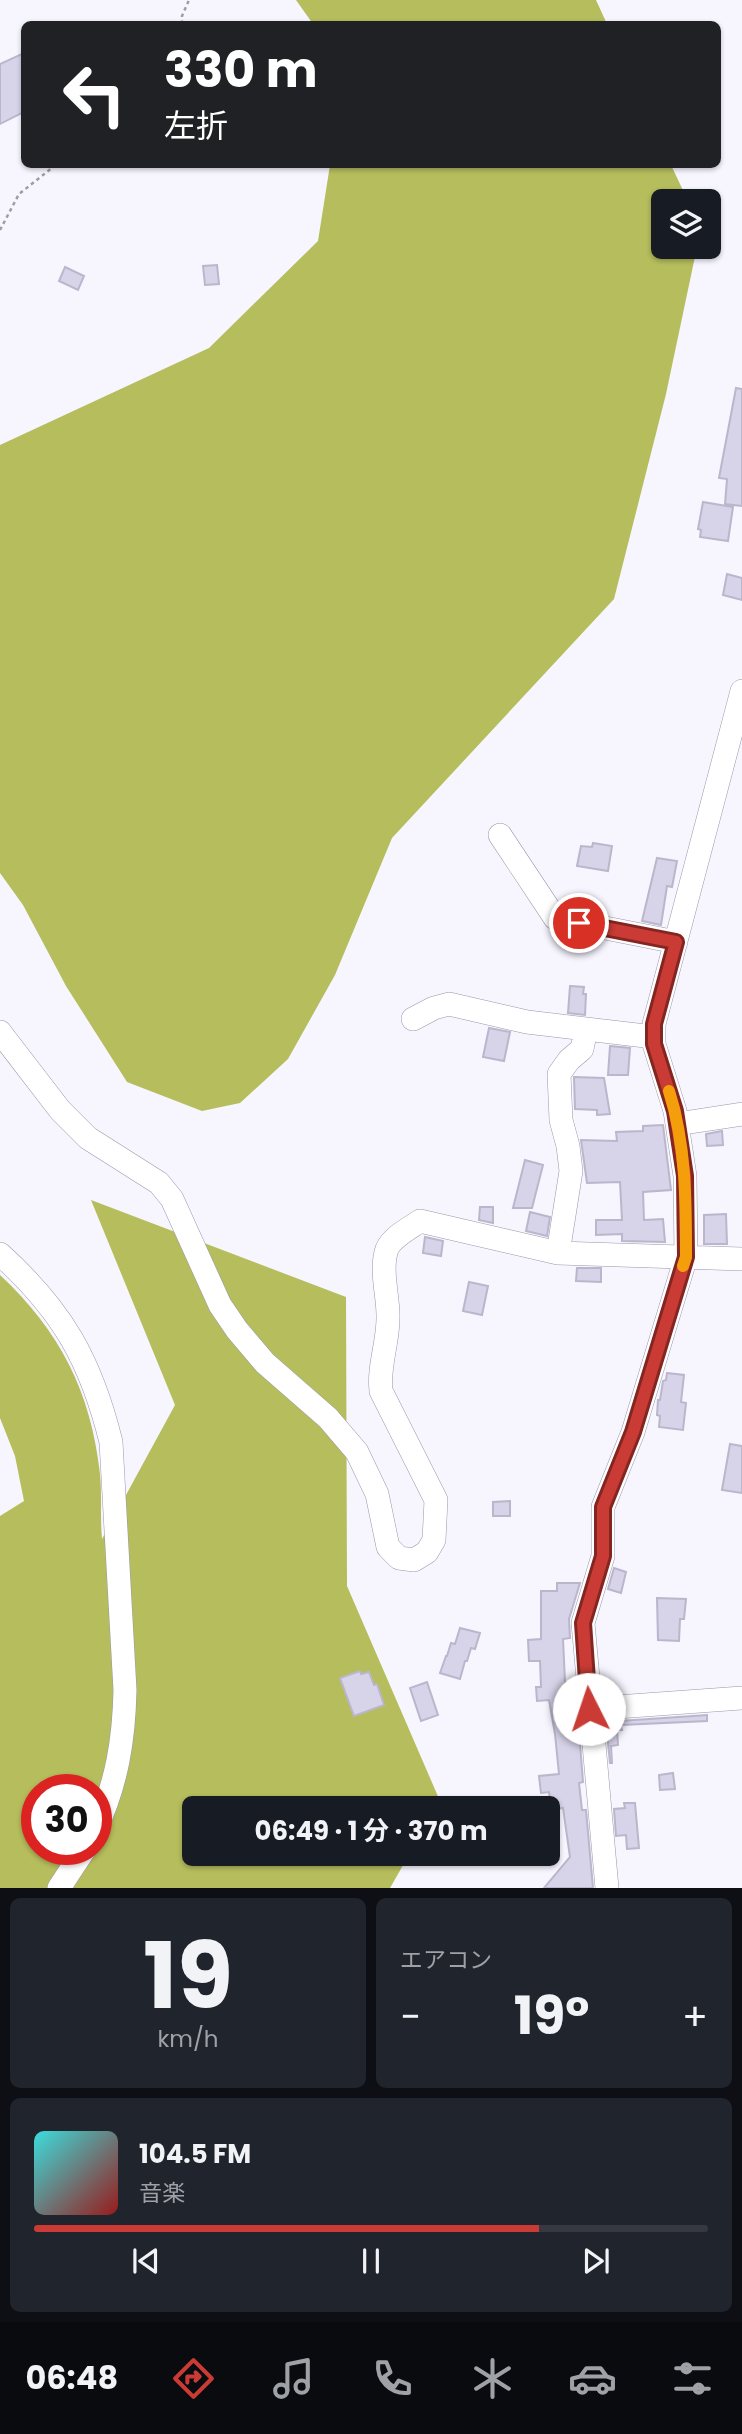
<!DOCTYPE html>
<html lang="ja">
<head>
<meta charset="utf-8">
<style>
  body { margin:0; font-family:Poppins,"Noto Sans JP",sans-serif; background:#20242c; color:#f1f3f6; height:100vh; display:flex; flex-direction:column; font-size:26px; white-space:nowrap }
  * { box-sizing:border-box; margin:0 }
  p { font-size:23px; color:#9ea1a6 }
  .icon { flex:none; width:38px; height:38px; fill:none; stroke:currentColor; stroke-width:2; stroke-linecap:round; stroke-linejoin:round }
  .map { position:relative; height:1888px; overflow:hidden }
  .panel { display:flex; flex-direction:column; gap:10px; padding:10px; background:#0d0f14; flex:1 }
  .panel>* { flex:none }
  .hud { position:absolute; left:21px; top:21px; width:700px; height:147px; border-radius:10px; box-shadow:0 2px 5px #0004; background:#202124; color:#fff; overflow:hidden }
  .fabs { position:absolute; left:651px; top:189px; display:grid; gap:14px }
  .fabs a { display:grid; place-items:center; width:70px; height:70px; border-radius:10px; background:#171b24; box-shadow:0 2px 5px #0004; font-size:35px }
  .speed { position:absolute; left:21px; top:1774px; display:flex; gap:14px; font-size:35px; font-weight:700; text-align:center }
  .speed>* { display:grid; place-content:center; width:91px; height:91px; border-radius:50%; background:#171b24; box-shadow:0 2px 5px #0004; line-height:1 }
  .speed .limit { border:10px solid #d22; background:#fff; color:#111 }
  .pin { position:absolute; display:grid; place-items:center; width:60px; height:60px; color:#fff; margin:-30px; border:4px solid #fff; border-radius:50%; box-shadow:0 2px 7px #0007 }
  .me { position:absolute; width:77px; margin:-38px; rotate:356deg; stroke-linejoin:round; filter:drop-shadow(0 0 5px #0008) }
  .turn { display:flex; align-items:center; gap:24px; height:147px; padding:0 28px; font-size:32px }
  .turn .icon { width:91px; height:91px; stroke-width:2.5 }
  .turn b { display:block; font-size:49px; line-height:60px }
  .big { font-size:52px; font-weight:700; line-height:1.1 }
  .panel .card { flex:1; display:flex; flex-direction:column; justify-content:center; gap:10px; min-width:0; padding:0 24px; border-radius:10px; background:#20242c }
  .panel .dial { align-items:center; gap:0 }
  .dial b { font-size:91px; line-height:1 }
  .song { display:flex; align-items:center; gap:21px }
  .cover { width:84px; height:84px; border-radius:10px; background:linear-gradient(135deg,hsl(180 70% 55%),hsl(0 70% 35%)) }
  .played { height:7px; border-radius:4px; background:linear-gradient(90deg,#c93b34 75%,#363941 75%) }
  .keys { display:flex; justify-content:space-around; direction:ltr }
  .heat { display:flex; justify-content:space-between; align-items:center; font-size:38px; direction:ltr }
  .panel .tiles { flex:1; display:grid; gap:10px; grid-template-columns:1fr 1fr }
  .card:last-child { grid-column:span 2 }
  .trip { position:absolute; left:182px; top:1796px; width:378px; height:70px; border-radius:10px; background:#171b24; box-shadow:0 2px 5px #0004; font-weight:700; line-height:70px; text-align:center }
  .menu { display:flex; height:112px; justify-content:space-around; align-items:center; background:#090b0e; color:#9ea1a6 }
  .menu .icon { width:49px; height:49px }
  .menu .active { color:#c93b34 }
  .menu b { font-size:32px; color:#f1f3f6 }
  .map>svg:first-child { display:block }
  .forest { fill:#b5bd5c; fill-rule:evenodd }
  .building { fill:#d7d3e8; stroke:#bbb6cb; stroke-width:2 }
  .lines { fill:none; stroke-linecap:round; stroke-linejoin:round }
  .minor-casing { stroke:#9b97ab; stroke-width:24 }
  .path { stroke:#9e9ca4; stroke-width:2.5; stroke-dasharray:3.5 3.5; stroke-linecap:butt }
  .minor { stroke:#fff; stroke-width:23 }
  .route-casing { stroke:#832622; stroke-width:18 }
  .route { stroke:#c93b34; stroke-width:12 }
  .slow { stroke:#f59e0b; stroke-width:12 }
</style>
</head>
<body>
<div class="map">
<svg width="742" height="1888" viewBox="0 0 742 1888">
  <rect width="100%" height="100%" fill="#f7f5fe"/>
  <path class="forest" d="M296,0H596L607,24H313Z
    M330,165H671L688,201H663V247H697L666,394L614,599L392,838L335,975L288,1059L240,1103L202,1111L127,1082L66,986L23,905L0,873V445L209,348L318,241Z
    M91,1200L346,1297L347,1586L440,1801L437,1808H194V1853H410L390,1888H0V1516L24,1501L15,1456L0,1418V1275C60,1331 91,1392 100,1474C102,1495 100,1518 102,1539L175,1405ZM37,1790H96V1850H37Z"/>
  <path class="building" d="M24,53V112L0,124V64Z
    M217,265L219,284L205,285L203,266Z
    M65,267L84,276L78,290L59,281Z
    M736,388L742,389V506L725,504L727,479L719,478Z
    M703,502L733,507L728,541L700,537L701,530L698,529Z
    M727,574L742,578V600L723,595Z
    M593,843L612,846L608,871L577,866L581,846L592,847Z
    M657,858L677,861L672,887L667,886L661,925L642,921Z
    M570,986L584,987L583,994H586L585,1015L568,1013Z
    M489,1028L510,1032L504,1061L483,1057Z
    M610,1046L630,1048L628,1075H608Z
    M574,1077L604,1078L610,1114L597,1115V1110L575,1109Z
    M663,1125L671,1190L643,1192L644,1220L663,1219L665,1242L622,1241V1234L596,1235V1220H622L620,1182L587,1183L581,1140L617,1141L616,1132L643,1131V1126Z
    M722,1131L723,1145L707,1146L706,1134Z
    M525,1160L543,1165L532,1208H513Z
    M480,1207H493V1223L479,1220Z
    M530,1212L550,1217L547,1236L526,1231Z
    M726,1214L727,1244H704V1215Z
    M425,1237L443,1241L441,1256L423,1253Z
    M577,1268H601V1282L576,1281Z
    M469,1282L488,1286L482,1315L463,1311Z
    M667,1373L684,1375L681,1402L686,1403L683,1430L659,1427L660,1416L657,1415L658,1400H660L663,1381L666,1380Z
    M730,1444L742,1446V1493L722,1490Z
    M510,1501V1516H493V1502Z
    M614,1568L626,1572L621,1593L608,1589Z
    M557,1583H580L569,1619L570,1638L563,1639L565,1682H574L575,1719H578L583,1782L579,1783L582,1810H586L593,1888H544L570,1857L563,1808L557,1809L556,1802H550L549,1792L541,1793L539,1776L559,1774L555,1734L549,1700L537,1701L536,1687H541L540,1661H529L528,1640L541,1639V1591H557Z
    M657,1598L686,1599L684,1619H680L679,1641L658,1640Z
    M460,1628L480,1633L475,1649L471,1648L467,1661H465L460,1679L440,1673L446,1656H447L451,1643L455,1644Z
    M360,1671L361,1674L369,1672L374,1685L377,1684L384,1705L354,1716L340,1678Z
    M427,1682L438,1715L421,1721L410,1688Z
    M707,1715V1721L621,1725L622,1730H617L618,1745L611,1746L612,1763H610L606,1722Z
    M673,1773L675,1789L660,1790L659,1775Z
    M624,1803H635L639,1848L627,1849L626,1835L616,1836L614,1809L625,1808Z"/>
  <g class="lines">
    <g class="minor-casing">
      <path id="minor" d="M500,835L555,918L676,942
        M413,1019L434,1008L449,1004L527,1022L654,1037
        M0,1032L60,1110L88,1138L159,1183L172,1199L220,1305L237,1330L265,1363L328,1418L357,1452L377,1494L388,1547L399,1558L414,1560L427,1552L434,1540L436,1500L381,1391C378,1365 389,1341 388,1315C388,1295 380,1269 387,1249C392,1237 410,1228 420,1221L558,1253L742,1259
        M677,1124L742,1114
        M558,1253L571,1171L568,1146L561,1120L559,1074L569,1060L582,1049L586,1029
        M0,1254C63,1311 91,1361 111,1442L125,1690C124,1739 117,1783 96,1828
        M589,1709L742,1698
        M59,1888L84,1850
        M607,1888L583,1623L603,1556V1507L633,1432L686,1257L685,1176L675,1111L654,1044V1024L742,691"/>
    </g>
    <path class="path" d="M182,24V16L189,0
      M0,230L19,194L57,164"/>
    <use href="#minor" class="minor"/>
  </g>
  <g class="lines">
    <g class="route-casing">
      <path id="route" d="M579,923L676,942L654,1024V1044L675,1111L685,1176L686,1257L633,1432L603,1507V1556L583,1623L589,1709"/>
    </g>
    <use href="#route" class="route"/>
    <path class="slow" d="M669,1091C686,1145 686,1200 686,1257L683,1266"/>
  </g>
</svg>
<div class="fabs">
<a><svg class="icon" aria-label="layers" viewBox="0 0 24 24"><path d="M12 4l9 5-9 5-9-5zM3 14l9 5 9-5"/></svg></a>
</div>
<div class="speed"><div class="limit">30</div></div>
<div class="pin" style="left:579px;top:923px;background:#d93025"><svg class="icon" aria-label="arrive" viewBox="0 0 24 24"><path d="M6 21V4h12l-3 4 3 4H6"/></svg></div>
<svg class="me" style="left:589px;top:1709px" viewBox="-20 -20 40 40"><circle r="19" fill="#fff"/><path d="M0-13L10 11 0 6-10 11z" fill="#c93b34"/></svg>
<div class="trip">06:49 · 1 分 · 370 m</div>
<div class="hud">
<div class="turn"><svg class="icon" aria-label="left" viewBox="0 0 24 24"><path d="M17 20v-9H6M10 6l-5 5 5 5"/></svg><div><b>330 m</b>左折</div></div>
</div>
</div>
<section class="panel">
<div class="tiles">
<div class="card dial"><b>19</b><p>km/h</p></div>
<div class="card"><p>エアコン</p>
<div class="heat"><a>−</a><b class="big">19°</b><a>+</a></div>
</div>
<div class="card">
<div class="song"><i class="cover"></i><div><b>104.5 FM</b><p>音楽</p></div></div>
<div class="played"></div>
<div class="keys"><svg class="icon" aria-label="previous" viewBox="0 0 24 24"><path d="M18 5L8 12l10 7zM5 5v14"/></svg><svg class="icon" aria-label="pause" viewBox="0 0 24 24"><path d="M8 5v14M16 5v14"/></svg><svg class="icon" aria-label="next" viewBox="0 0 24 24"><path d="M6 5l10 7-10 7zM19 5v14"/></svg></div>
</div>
</div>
</section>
<nav class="menu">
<b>06:48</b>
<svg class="icon active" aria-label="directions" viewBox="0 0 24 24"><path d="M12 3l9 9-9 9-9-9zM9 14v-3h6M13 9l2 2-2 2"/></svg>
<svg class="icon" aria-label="music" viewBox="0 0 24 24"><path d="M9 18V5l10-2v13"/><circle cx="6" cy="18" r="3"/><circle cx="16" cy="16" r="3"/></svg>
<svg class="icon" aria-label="phone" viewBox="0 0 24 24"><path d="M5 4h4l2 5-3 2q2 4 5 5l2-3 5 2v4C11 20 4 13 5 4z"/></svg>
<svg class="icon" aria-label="climate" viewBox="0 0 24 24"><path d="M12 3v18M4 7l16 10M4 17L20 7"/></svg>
<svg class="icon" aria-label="car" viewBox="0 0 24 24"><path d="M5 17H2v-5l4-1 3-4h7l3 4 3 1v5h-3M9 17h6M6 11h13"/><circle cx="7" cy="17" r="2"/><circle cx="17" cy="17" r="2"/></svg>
<svg class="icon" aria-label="filters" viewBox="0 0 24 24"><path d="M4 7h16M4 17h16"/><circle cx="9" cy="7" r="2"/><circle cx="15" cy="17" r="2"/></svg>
</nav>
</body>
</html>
